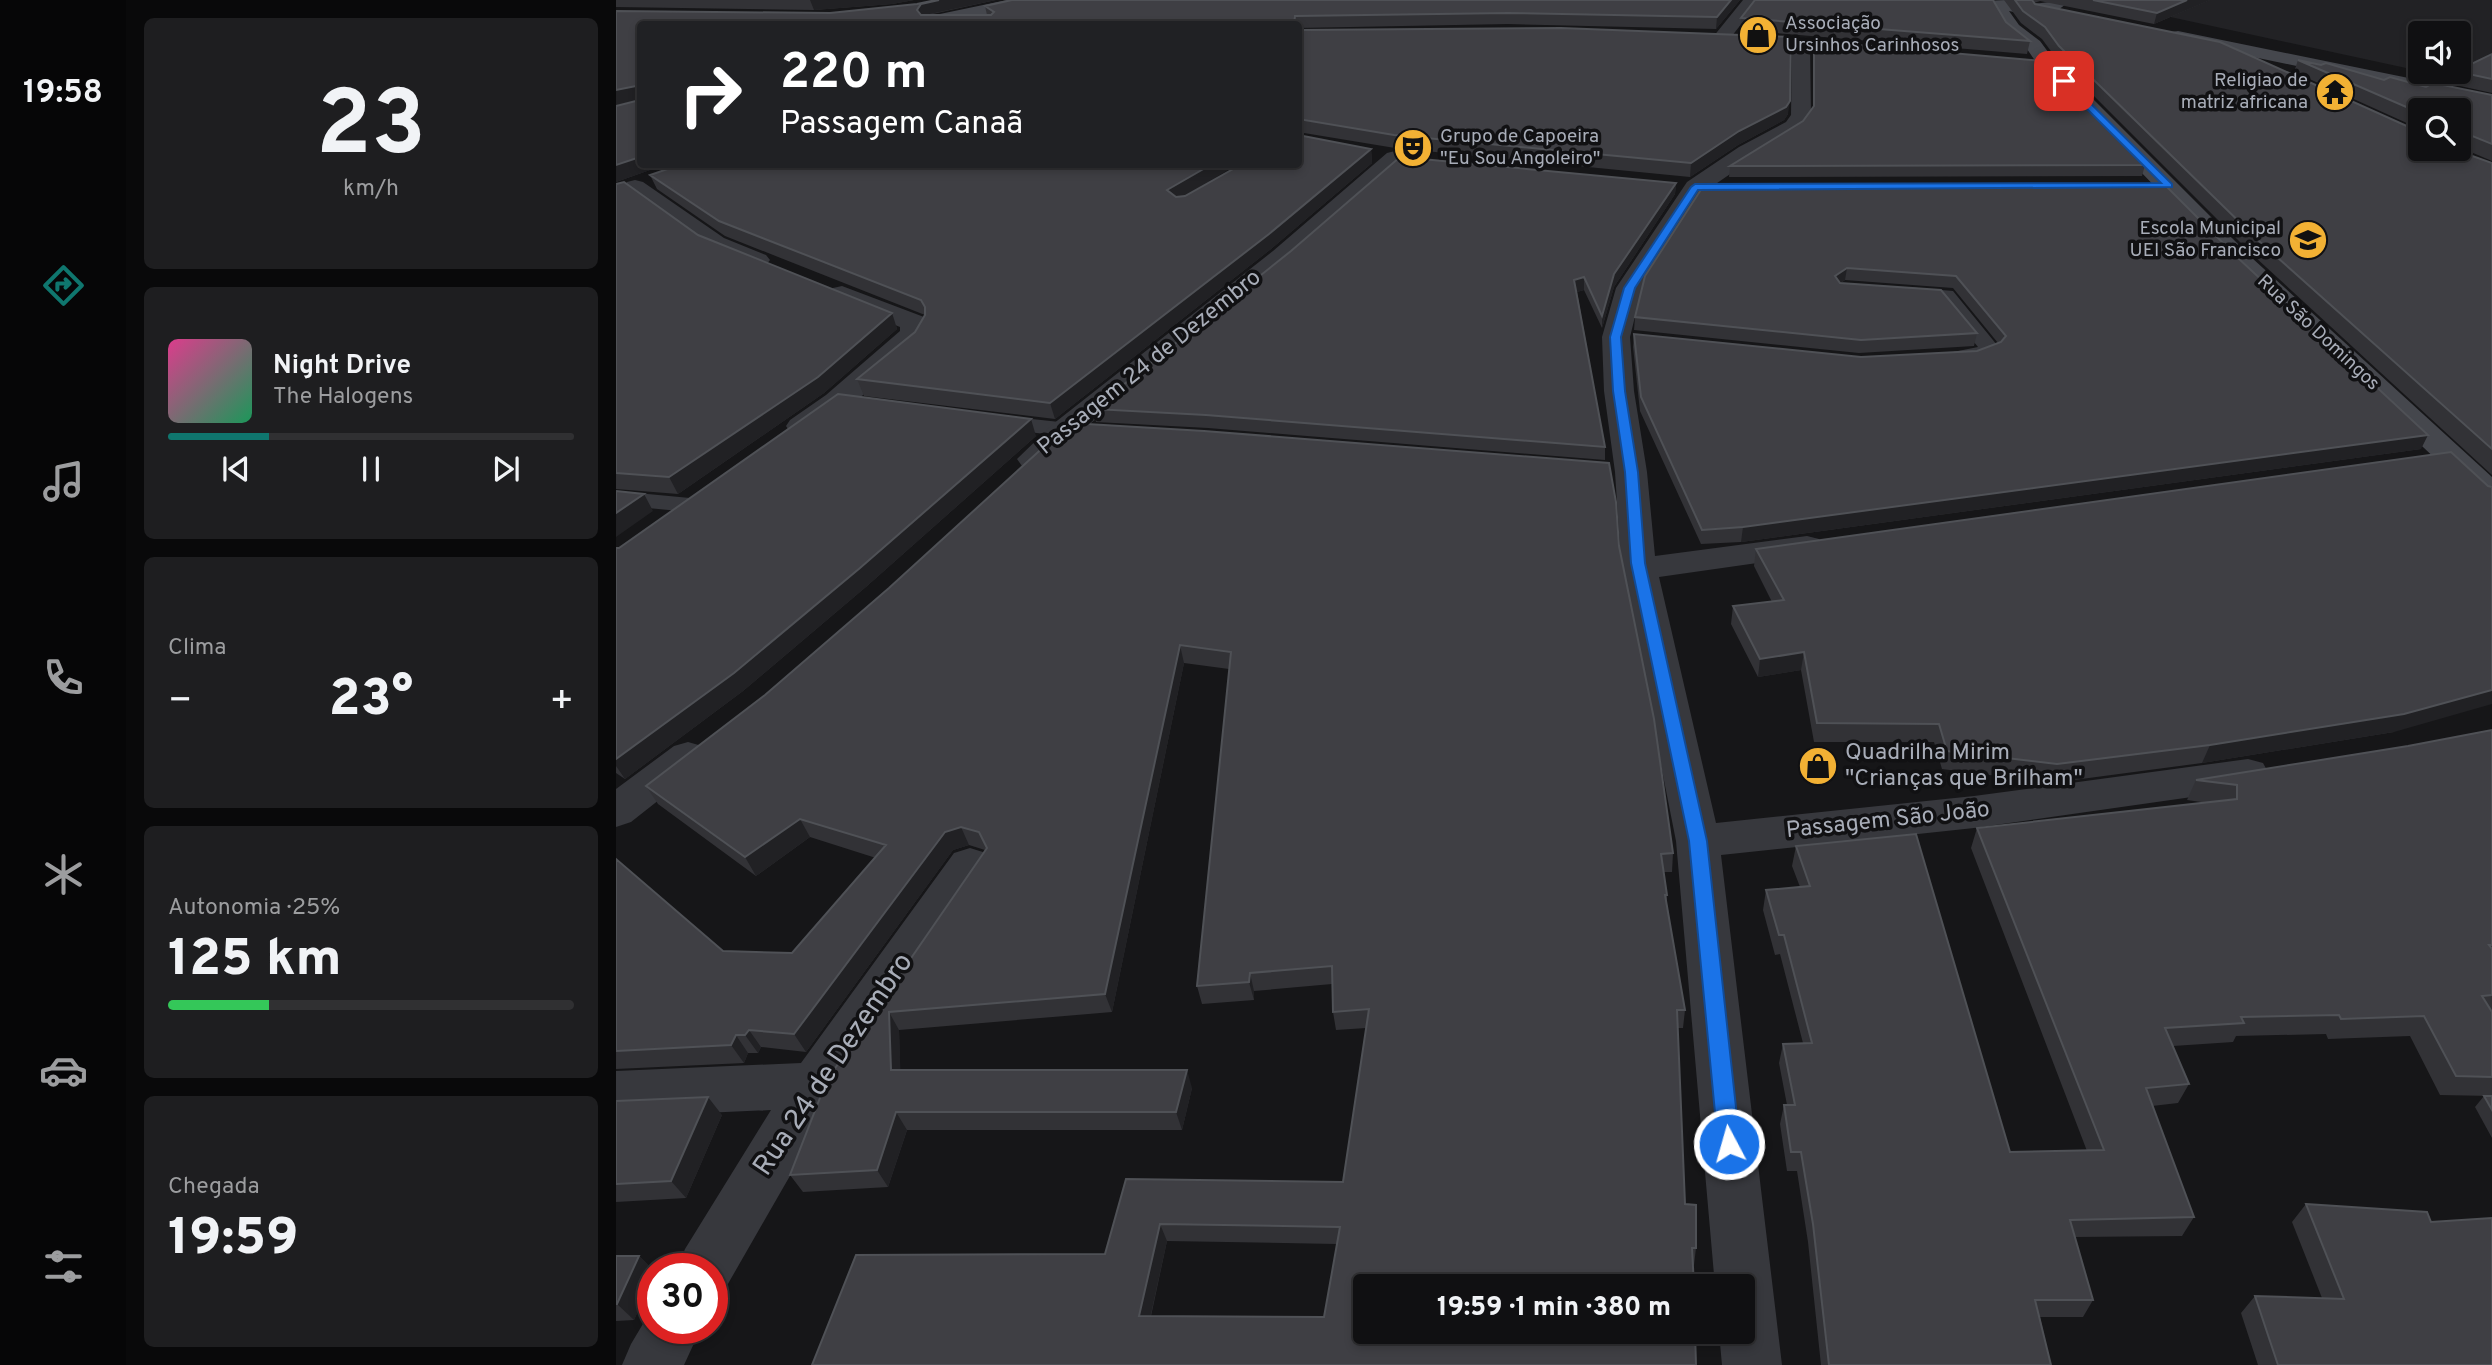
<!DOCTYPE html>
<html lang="pt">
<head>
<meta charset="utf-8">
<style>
  body { margin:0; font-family:Overpass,sans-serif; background:#1e1e20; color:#f1f3f6; height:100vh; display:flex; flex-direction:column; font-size:26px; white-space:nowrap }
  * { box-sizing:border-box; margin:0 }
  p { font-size:23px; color:#9c9d9f }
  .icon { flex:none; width:38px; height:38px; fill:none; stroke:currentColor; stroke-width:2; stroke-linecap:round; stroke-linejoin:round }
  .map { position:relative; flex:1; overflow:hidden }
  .details { display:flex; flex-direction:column; gap:18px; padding:18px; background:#09090a; width:490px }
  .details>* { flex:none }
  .hud { position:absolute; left:21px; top:21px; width:665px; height:147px; border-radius:7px; box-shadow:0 4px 10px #0003,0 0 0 2px #303032; background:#202124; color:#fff; overflow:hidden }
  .buttons { position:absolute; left:1792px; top:21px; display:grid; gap:14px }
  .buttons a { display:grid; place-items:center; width:63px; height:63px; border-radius:7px; background:#101012; box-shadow:0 4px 10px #0003,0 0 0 2px #303032; font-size:35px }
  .speed { position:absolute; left:21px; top:1253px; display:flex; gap:14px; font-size:35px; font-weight:700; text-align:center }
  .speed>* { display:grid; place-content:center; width:91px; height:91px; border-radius:50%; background:#101012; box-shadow:0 4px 10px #0003,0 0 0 2px #303032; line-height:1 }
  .speed .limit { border:10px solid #d22; background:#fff; color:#111 }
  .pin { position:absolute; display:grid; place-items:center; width:60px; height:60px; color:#fff; margin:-30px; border-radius:14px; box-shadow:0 4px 10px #0006 }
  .me { position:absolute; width:77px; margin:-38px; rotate:354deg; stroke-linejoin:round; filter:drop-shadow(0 0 5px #0008) }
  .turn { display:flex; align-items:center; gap:24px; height:147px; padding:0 28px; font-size:32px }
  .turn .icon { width:91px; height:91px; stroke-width:2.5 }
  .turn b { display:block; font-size:49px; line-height:60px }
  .big { font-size:52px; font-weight:800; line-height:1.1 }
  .details .widget { flex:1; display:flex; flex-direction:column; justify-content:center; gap:10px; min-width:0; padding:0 24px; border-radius:10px; background:#1e1e20 }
  .details .dial { align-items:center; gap:0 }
  .dial b { font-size:91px; line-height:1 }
  .song { display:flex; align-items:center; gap:21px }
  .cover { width:84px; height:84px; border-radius:10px; background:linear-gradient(135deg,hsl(330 70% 55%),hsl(150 70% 35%)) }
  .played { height:7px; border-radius:4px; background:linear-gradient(90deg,#0f766e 25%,#303032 25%) }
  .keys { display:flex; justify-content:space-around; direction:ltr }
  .heat { display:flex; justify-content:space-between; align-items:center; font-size:38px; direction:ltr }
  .charge { height:10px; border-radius:5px; background:linear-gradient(90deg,#34c759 25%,#303032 0) }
  .trip { position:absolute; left:737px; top:1274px; width:402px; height:70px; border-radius:7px; background:#101012; box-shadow:0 4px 10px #0003,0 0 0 2px #303032; font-weight:800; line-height:70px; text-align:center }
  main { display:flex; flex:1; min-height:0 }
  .menu { display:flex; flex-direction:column; width:126px; justify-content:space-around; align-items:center; background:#060607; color:#9c9d9f }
  .menu .icon { width:49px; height:49px }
  .menu .current { color:#0f766e }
  .menu b { font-size:32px; color:#f1f3f6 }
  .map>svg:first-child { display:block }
  .built { fill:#222225 }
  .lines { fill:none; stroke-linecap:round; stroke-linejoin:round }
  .lane { fill:#37383d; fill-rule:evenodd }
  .street { fill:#37383d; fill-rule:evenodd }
  .secondary { fill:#45474d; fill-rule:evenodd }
  .wall { fill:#323236; fill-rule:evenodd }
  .shaded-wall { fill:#212124 }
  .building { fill:#3f3f44; stroke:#4f5156; stroke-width:2; fill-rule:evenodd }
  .route { fill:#1a73e8; stroke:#114b97; stroke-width:2 }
  .labels { text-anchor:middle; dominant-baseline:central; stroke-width:7; stroke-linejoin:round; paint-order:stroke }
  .far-poi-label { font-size:19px; fill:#a8adb8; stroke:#111113; text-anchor:start }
  .far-street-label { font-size:19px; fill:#a8adb8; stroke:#111113 }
  .street-label { font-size:23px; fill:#a8adb8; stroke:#111113 }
  .poi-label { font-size:23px; fill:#a8adb8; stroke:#111113; text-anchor:start }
  .near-street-label { font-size:28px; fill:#a8adb8; stroke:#111113 }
</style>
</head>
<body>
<main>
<nav class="menu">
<b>19:58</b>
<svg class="icon current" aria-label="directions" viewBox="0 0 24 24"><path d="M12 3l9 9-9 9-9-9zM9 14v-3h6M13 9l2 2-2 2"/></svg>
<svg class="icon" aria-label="music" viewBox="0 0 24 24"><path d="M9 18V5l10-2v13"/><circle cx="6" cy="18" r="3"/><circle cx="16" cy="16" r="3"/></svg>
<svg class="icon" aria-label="phone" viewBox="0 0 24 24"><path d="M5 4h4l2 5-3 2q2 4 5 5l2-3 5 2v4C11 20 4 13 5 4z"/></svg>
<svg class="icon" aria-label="climate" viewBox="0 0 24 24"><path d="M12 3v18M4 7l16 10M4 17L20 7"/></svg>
<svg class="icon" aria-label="car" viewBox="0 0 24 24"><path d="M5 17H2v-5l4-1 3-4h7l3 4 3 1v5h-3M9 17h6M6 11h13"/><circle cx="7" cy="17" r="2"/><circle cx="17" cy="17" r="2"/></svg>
<svg class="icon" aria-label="filters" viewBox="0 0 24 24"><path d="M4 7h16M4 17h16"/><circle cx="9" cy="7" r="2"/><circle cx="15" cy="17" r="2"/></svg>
</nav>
<section class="details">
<div class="widget dial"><b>23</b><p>km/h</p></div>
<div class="widget">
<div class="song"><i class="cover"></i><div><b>Night Drive</b><p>The Halogens</p></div></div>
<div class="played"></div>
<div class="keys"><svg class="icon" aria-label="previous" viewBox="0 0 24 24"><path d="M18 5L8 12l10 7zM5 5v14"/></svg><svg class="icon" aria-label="pause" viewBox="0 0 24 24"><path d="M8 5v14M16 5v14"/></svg><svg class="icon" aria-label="next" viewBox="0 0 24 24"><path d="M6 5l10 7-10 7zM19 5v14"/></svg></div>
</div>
<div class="widget"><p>Clima</p>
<div class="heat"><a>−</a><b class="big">23°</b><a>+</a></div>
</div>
<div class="widget"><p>Autonomia · 25%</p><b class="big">125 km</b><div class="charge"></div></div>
<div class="widget"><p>Chegada</p><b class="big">19:59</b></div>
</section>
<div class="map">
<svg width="1876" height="1365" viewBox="0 0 1876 1365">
  <rect width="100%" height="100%" fill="#161618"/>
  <path class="built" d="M1476,0H1876V85L1808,72H1843V33H1804V71Z"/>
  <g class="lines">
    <path class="lane" d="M1291,287L1337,291L1381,345L1384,349C1373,363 1348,365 1332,361L1329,357L1332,353L1362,347L1324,300L1284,297L1281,293Z
      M379,415L471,425L479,427L482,432L479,437L471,439L371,427L368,422L371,417Z
      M0,491L74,498L82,500L86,505L82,510L74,512L0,505Z"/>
    <path class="street" d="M1127,0H1144L1112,41H1100L1097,37Z
      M1185,38L1194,43L1195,116L1184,130L1139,157L1088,192L1026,288L1014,337L1018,391L1031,472L1039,556L1191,536L1203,539L1208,546L1203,553L1191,556L1043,577L1100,823L1358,796L1632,759L1647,763L1653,774L1647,785L1632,789L1358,828L1105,855L1166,1365H1106L1103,1332H1127V1286H1099L1060,841L1005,563L999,472L988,391L986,337L1000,288L1071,182L1123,147L1170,122L1175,115L1176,43Z
      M779,151L787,153L790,158L787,163L675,261L459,436C442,452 430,472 406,466L401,459L437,424L657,251L771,153Z
      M19,180L27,182L108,238L150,255L154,260L150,265C114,274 40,213 11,192L8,187L11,182Z
      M226,286L308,317C311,322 313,326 311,332C305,350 215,424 196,432C188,436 182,434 174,432L170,426L174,420L210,395L284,331V327L217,300L213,294L217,288Z
      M72,742L86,746L92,756L86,766L15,822L0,827V789L58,746Z
      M354,848L370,853L376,865L370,877L217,1101L109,1289L96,1294V1269H61L69,1249L155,1110L0,1117V1071L185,1063L338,853Z
      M37,1307V1328H85L68,1365H6L15,1344Z"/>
    <path class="secondary" d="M391,0H424L416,5L323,24H291L300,19Z
      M1390,0L1416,4L1453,0C1439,19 1414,16 1393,11L1403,25L1424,41L1438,60L1636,258L1876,477V504L1864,501L1618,268L1424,68L1411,49L1390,33L1370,1Z
      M1562,31L1876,95V107L1556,40L1553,36L1556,32Z"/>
  </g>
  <path class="wall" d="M0,0H298L276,4L198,10L0,7Z
    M320,0H380L312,15H371L369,6L396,0H1124L1100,29L892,24L682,28V24H24V164H51L0,182V106L20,101V100L0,105V11L214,13L301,4Z
    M1388,0H1594L1538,24L1424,1L1418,3L1804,149L1876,163V475L1638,256L1440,58L1426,39L1405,23Z
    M1125,18L1390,22L1414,41L1411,54L1124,30Z
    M682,30L1172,114L1168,120L1122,145L1074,177L779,148L682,132Z
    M1198,41L1529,165L1526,176L1113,177L1114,166L1187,121L1197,108V51Z
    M1876,54V93L1835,84L1841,72Z
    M1682,60L1768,80L1876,95V161L1843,147V110H1804V129L1678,72Z
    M755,149L756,163L655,249L439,419L248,396L241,379L299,332L309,315L109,236L41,189L34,175L571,194Z
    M1060,183L1059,194L998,287L986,328L968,290L961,292L989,447V460L592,428L480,422L477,409Z
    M0,184L82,235L276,313L281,329L208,393L62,494L0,489Z
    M1548,184L1805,449L1125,542L1085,544L1024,411L1017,347L1018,334L1245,357L1361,351L1382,343L1337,288L1229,280L1225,283L1361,333L1358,346L1243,353L1018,330L1019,317Z
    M420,436L251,586L127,691L9,779L0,773V548Z
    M1872,486L1778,732L1586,763L1435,783L1326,769L1318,742H1198L1185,670L1142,677L1115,624L1117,606L1156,602L1138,566L1140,549Z
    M1003,546L1057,853L1056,872H1048L1051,895V904L1069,1010L1067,1028H1062L1069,1204L1080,1248L1078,1265L749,1332L196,1365L489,1254L510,1179L727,1182L750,1028L720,1030L717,1012L716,984L638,991V1000L586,1004L581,986L613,669L568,663L496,1012L283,1030L284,1070L576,1088L566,1130H291L272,1187L187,1192L174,1175L369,850L353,845L337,850L190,1052L145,1047L142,1053H132L128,1063L0,1069V859L107,951L176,953L260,858L194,837L140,876L42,804L30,786L149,695ZM551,1241L721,1244L708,1317L535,1316Z
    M1876,730V1096L1824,1095L1794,1036L1712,1039L1710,1034L1620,1036L1617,1042L1557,1046L1573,1084L1562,1103L1536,1106L1578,1217L1566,1236L1459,1237L1477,1300L1467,1317H1424L1435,1365H1205L1192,1242L1181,1171H1171L1164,1124L1168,1105H1171L1163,1063L1167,1044L1187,1043L1164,954L1159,955L1147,910L1150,890L1184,887L1176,866L1180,846L1394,1152L1471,1151L1355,848L1361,828L1592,803L1571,800L1580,780L1792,746Z
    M1868,1096H1876V1138L1859,1107Z
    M0,1101L106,1115L70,1198L0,1202Z
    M1690,1204L1815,1222L1876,1365H1642L1625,1313L1639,1296L1706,1298L1676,1222Z
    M0,1256H23L37,1270V1277L18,1320L0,1321Z"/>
  <path class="shaded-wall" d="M194,0H298L276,4L198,10Z
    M323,0H380L309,15L304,22L301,10L305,4Z
    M1115,0H1124L1100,29L1101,17Z
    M1571,0H1594L1538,24L1541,13Z
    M20,86L24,99L0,105V90Z
    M1174,101L1172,114L1168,120L1122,145L1074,177L1075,163L1123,131Z
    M755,149L756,163L655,249L439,419L434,403Z
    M24,157V164H51L0,182V165Z
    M596,164H622L554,205L551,190Z
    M1060,183L1059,194L998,287L986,328V316L998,274Z
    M1231,268L1229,280L1217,288L1219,276Z
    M968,277V290L958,293V280Z
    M276,313L281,329L208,393L62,494L53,477Z
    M415,419L420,436L251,586L127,691L9,779L0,766V759Z
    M1812,435L1805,449L1125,542L1127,527Z
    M28,494L37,511L0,537V513Z
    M564,645L568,663L496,1012L489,994Z
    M1188,652L1185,670L1142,677L1144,659Z
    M1876,690V704L1778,732L1586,763L1594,745Z
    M184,819L194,837L140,876L129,857Z
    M345,827L353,845L337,850L190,1052L178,1034L329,832Z
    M634,973L638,991V1000L633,982Z
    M273,1012L283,1030L285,1087L275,1070Z
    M133,1030L145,1047L142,1053L129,1035Z
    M120,1035L132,1053L128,1063L115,1045Z
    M571,1070L576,1088L566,1130L560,1112Z
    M92,1097L106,1115L70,1198L55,1181Z
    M280,1112L291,1130L272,1187L261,1170Z
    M544,1224L551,1241L531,1332L523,1316Z
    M23,1256L37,1270V1277L18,1320L1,1304Z"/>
  <path class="building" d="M320,0H323L305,4L301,10L305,15H375L378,12L369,6L396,0H1115L1101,17L892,13L679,16L678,24H24V157L0,165V106L20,101V86L0,90V11L214,13L301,4Z
    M1139,0H1377L1390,22L1414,41L1125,18Z
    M1399,0H1416L1419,4L1604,42L1804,132V149H1837L1876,163V449L1643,241L1443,46L1429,27L1407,11Z
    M1477,0H1571L1541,13Z
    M945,28L1175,37L1174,101L1170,107L1123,131L1075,163L778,135L682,119V30Z
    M1198,41L1427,61L1529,165L1114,166L1187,121L1198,106Z
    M1876,54V79L1843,72V70Z
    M1682,60L1705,65L1710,63L1768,80L1774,77L1810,87L1817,83L1876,95V144L1849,133H1843V110H1804V113Z
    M682,135L755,149L653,234L434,403L241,379L299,332L309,315V307L305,300L103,221L34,175L66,164H596L551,190L560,197L569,196L626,164H682Z
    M784,157L1060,183L998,274L986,316L968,277L958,280L989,447L590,415L477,409L675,251Z
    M8,182L82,235L276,313L202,377L53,477L0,473V184Z
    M1548,184L1621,257L1812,435L1127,527L1086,530L1025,397L1018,334L1245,357L1361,351L1385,342L1390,336L1340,276L1231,268L1219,276L1224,283L1325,290L1361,333L1245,340L1019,317L1029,276L1088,185Z
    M222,394L415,419L244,568L118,673L0,759V548H3Z
    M454,423L588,431L993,463L1000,502L1003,546L1038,719L1057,853L1045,854L1051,895H1049L1069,1010H1061L1069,1204L1080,1205V1248H1076L1078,1286H749V1332H1079L1080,1365H196L240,1255L489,1254L510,1179L727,1182L753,1009L717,1012L716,966L634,973L633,982L581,986L615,652L564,645L489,994L273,1012L275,1070H571L560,1112H280L261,1170L174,1175L211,1080L371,848L363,832L345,827L329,832L178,1034L133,1030L129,1035H120L115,1045L0,1051V859L107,951L176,953L270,845L184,819L129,857L30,786L149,695L273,588ZM544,1224L724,1227L708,1317L523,1316Z
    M1835,452L1872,486L1876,487V690L1788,714L1594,745L1441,764L1331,751L1323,724L1201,723L1188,652L1144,659L1117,606L1168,600L1140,549Z
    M0,491L28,494L0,513Z
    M1876,730V945H1873L1876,949V995L1866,996L1876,1012V1077L1840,1076L1808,1016L1725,1019L1723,1015L1625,1017L1628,1023L1549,1028L1573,1084L1530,1088L1578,1217L1454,1220L1477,1300H1419L1435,1365H1213L1197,1224L1185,1152H1175L1168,1105H1179L1167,1044L1196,1043L1168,935H1163L1150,890L1194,886L1180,846L1300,834L1394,1152L1488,1150L1361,828L1621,799V785L1580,780L1792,746Z
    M1868,1096H1876V1110Z
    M92,1097L55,1181L0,1184V1101Z
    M1690,1204L1811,1212L1815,1222L1876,1218V1365H1662L1639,1296L1728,1299Z
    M0,1256H23L1,1304H0Z"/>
  <path class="route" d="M1445,80H1451L1556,184V187L1082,190L1019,288L1005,337L1009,391L1022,472L1029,563L1091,841L1124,1144L1121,1151L1113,1154L1105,1151L1102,1144L1073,841L1015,563L1009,472L997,391L994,337L1008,288L1075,187L1079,184L1545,183L1445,83Z"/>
  <defs>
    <g id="shop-disc" transform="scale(2.0125)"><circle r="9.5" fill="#f2b134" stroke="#111113"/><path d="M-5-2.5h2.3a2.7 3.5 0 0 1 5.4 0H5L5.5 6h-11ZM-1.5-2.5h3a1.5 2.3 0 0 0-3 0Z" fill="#111"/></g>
    <g id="temple-disc" transform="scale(2.0125)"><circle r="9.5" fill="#f2b134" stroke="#111113"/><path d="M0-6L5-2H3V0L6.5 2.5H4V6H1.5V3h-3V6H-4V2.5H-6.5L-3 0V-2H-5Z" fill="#111"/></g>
    <g id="theatre-disc" transform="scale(2.0125)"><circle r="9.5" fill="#f2b134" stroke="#111113"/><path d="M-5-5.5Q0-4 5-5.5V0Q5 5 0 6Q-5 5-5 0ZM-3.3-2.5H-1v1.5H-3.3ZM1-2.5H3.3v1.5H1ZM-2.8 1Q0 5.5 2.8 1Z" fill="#111"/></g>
    <g id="school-disc" transform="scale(2.0125)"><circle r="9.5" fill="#f2b134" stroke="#111113"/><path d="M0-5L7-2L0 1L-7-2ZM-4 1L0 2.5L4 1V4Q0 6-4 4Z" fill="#111"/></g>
  </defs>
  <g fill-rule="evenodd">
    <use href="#shop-disc" x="1142" y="35"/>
    <use href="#temple-disc" x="1719" y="92"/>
    <use href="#theatre-disc" x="797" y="148"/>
    <use href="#school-disc" x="1692" y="240"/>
    <use href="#shop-disc" x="1202" y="766"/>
  </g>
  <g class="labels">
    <g class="far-poi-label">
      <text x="1169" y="24">Associação<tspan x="1169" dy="22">Ursinhos Carinhosos</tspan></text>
      <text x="1692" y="81" text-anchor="end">Religiao de<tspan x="1692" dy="22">matriz africana</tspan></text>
      <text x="824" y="137">Grupo de Capoeira<tspan x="824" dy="22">"Eu Sou Angoleiro"</tspan></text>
      <text x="1665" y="229" text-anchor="end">Escola Municipal<tspan x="1665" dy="22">UEI São Francisco</tspan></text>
    </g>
    <g class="far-street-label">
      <text transform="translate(1702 333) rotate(43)">Rua São Domingos</text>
    </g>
    <g class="street-label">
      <text transform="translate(534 363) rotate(-39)">Passagem 24 de Dezembro</text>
      <text transform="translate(1272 821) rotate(-6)">Passagem São João</text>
    </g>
    <g class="poi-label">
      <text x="1229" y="753">Quadrilha Mirim<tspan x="1229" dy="26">"Crianças que Brilham"</tspan></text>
    </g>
    <g class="near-street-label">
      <text transform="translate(218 1065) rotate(-56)">Rua 24 de Dezembro</text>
    </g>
  </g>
</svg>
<div class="buttons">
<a><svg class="icon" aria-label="sound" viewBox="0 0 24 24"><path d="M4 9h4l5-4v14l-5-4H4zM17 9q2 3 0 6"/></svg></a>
<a><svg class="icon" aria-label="search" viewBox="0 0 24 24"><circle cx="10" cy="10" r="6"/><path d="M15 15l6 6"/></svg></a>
</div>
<div class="speed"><div class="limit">30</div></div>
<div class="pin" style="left:1448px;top:81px;background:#d93025"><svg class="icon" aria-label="arrive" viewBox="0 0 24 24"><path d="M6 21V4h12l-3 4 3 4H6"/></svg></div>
<svg class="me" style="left:1113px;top:1144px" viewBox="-20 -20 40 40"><circle r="17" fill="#1a73e8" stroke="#fff" stroke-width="3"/><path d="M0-11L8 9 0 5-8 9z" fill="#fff"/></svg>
<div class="trip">19:59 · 1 min · 380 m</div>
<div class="hud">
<div class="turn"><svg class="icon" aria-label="right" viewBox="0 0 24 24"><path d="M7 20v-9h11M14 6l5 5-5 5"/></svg><div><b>220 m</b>Passagem Canaã</div></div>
</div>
</div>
</main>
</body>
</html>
